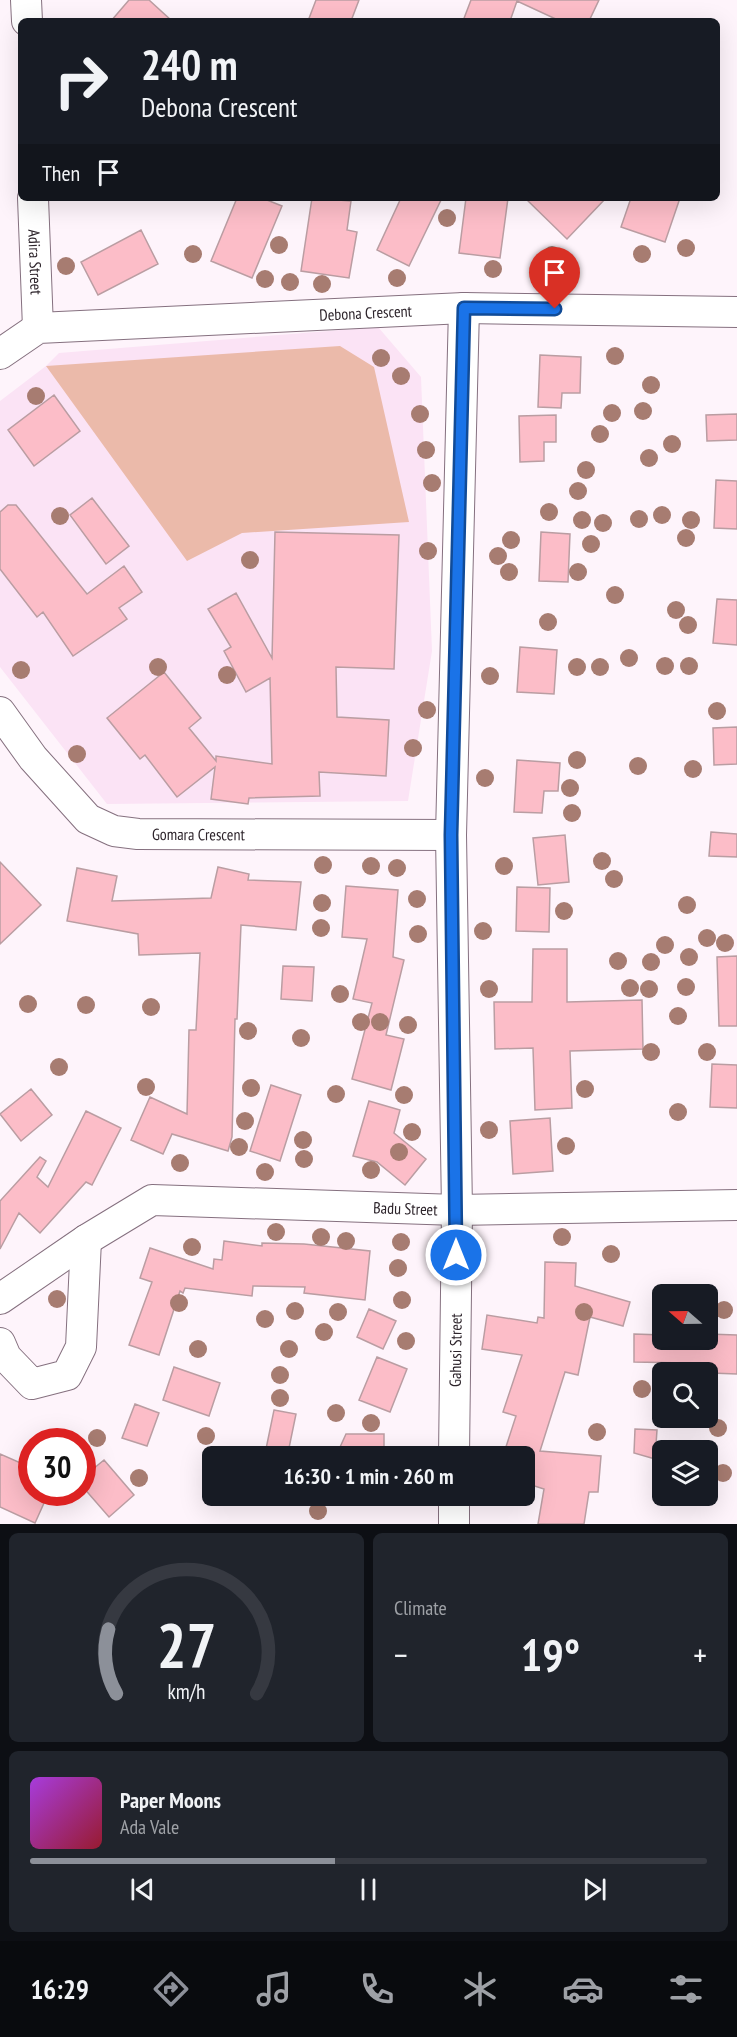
<!DOCTYPE html>
<html lang="en">
<head>
<meta charset="utf-8">
<style>
  body { margin:0; font-family:"PT Sans Narrow",sans-serif; background:#20242c; color:#f1f3f6; height:100vh; display:flex; flex-direction:column; font-size:22px; white-space:nowrap }
  * { box-sizing:border-box; margin:0 }
  p { font-size:20px; color:#9ea1a6 }
  .icon { flex:none; width:33px; height:33px; fill:none; stroke:currentColor; stroke-width:2; stroke-linecap:round; stroke-linejoin:round }
  .map { position:relative; height:1524px; overflow:hidden }
  .details { display:flex; flex-direction:column; gap:9px; padding:9px; background:#0d0f14; flex:1 }
  .details>* { flex:none }
  .banner { position:absolute; left:18px; top:18px; width:702px; height:183px; border-radius:9px; box-shadow:0 6px 24px #0002; background:#171b24; color:#f1f3f6; overflow:hidden }
  .needle { width:39px; rotate:290deg }
  .fabs { position:absolute; left:652px; top:1284px; display:grid; gap:12px }
  .fabs a { display:grid; place-items:center; width:66px; height:66px; border-radius:9px; background:#171b24; box-shadow:0 6px 24px #0002; font-size:30px }
  .speed { position:absolute; left:18px; top:1428px; display:flex; gap:12px; font-size:30px; font-weight:700; text-align:center }
  .speed>* { display:grid; place-content:center; width:78px; height:78px; border-radius:50%; background:#171b24; box-shadow:0 6px 24px #0002; line-height:1 }
  .speed .limit { border:9px solid #d22; background:#fff; color:#111 }
  .pin { position:absolute; display:grid; place-items:center; width:51px; height:51px; color:#fff; margin:-62px -26px; border-radius:50% 50% 50% 0; rotate:-45deg; box-shadow:0 0 6px #0007 }
  .pin .icon { rotate:45deg }
  .me { position:absolute; width:66px; margin:-33px; rotate:0deg; stroke-linejoin:round; filter:drop-shadow(0 0 4px #0008) }
  .turn { display:flex; align-items:center; gap:21px; height:126px; padding:0 24px; font-size:27px }
  .turn .icon { width:78px; height:78px; stroke-width:2.5 }
  .turn b { display:block; font-size:42px; line-height:51px }
  .then { display:flex; align-items:center; height:57px; padding:0 24px; background:#0003; gap:12px; font-size:22px }
  .big { font-size:45px; font-weight:600; line-height:1.1 }
  .details .card { flex:1; display:flex; flex-direction:column; justify-content:center; gap:9px; min-width:0; padding:0 21px; border-radius:9px; background:#20242c }
  .details .dial { align-items:center; gap:0 }
  .dial svg { height:156px; overflow:visible; fill:none; stroke:#363941; stroke-width:7; stroke-linecap:round; text-anchor:middle }
  .dial text { fill:#f1f3f6; stroke:none }
  .song { display:flex; align-items:center; gap:18px }
  .cover { width:72px; height:72px; border-radius:9px; background:linear-gradient(135deg,hsl(280 70% 55%),hsl(350 70% 35%)) }
  .played { height:6px; border-radius:3px; background:linear-gradient(90deg,#8c9099 45%,#363941 45%) }
  .keys { display:flex; justify-content:space-around; direction:ltr }
  .heat { display:flex; justify-content:space-between; align-items:center; font-size:33px; direction:ltr }
  .details .tiles { flex:1; display:grid; gap:9px; grid-template-columns:1fr 1fr }
  .card:last-child { grid-column:span 2 }
  .trip { position:absolute; left:202px; top:1446px; width:333px; height:60px; border-radius:9px; background:#171b24; box-shadow:0 6px 24px #0002; font-weight:600; line-height:60px; text-align:center }
  .tabs { display:flex; height:96px; justify-content:space-around; align-items:center; background:#090b0e; color:#9ea1a6 }
  .tabs .icon { width:42px; height:42px }
  .tabs .on { color:#8c9099 }
  .tabs b { font-size:27px; color:#f1f3f6 }
  .map>svg:first-child { display:block }
  .built { fill:#fbe3f5 }
  .green { fill:#ebbaaa }
  .building { fill:#fcbdc8; stroke:#ba9da2; stroke-width:1.5 }
  .lines { fill:none; stroke-linecap:round; stroke-linejoin:round }
  .street-casing { stroke:#85707f; stroke-width:32 }
  .street { stroke:#fff; stroke-width:30 }
  .tree { fill:#a77c71 }
  .route-casing { stroke:#114b97; stroke-width:15 }
  .route { stroke:#1a73e8; stroke-width:10 }
  .labels { text-anchor:middle; dominant-baseline:central; stroke-width:6; stroke-linejoin:round; paint-order:stroke }
  .street-label { font-size:16px; fill:#2d242b; stroke:#fff }
</style>
</head>
<body>
<div class="map">
<svg width="737" height="1524" viewBox="0 0 737 1524">
  <rect width="100%" height="100%" fill="#fef4fb"/>
  <path class="built" d="M378,327L421,377L432,651L408,801L107,804L0,667V401L46,366L59,353Z"/>
  <path class="green" d="M340,346L374,367L409,522L242,533L187,561L46,366Z"/>
  <path class="building" d="M129,0H149L172,21H111Z
    M316,0H359L351,21H308Z
    M471,0H599L589,21H560L517,1L510,21H463Z
    M237,198H262L282,206L252,278L211,261Z
    M312,198L351,201L347,230L357,232L349,278L301,271Z
    M401,198H442L409,266L377,250Z
    M466,198H508L500,258L459,253Z
    M525,198H606L567,239Z
    M631,198H680L665,242L621,227Z
    M141,230L158,264L98,295L81,262Z
    M540,355L581,357L580,393H562L561,408L538,407Z
    M54,395L80,431L34,466L8,430Z
    M737,414V440L707,441L706,415Z
    M556,415V442H544V461L520,462L519,416Z
    M716,480L737,481V529L714,528Z
    M92,498L129,546L106,564L70,515Z
    M8,505H16L87,594L124,566L142,592L119,608L127,619L73,656L43,612L37,617L0,569V512Z
    M275,532L399,535L394,669L336,667L337,717L389,720L386,776L319,772L320,796L249,798L248,804L211,799L215,767L177,797L145,755L140,759L107,718L164,672L201,718L189,728L216,761V756L272,764L270,678L246,692L224,651L231,647L208,609L236,593L272,658Z
    M541,532L570,534L568,582L539,581Z
    M717,599L737,600V645L713,643Z
    M520,647L557,650L554,694L517,692Z
    M737,727V764L714,765L713,728Z
    M517,760L560,763L558,791H544L542,813L514,812Z
    M711,832L737,834V857L709,856Z
    M565,835L569,882L538,885L533,838Z
    M0,862L41,905L0,944Z
    M218,867L249,874L248,880L301,882L296,930L241,925L237,1019H235L232,1137L228,1151L172,1134L163,1154L131,1140L150,1097L187,1114L189,1030H196L200,953L139,955L138,934L67,921L77,868L117,876L112,901L211,898Z
    M346,886L398,890L393,957L404,960L386,1035L404,1039L391,1090L352,1079L372,1003L353,999L367,939L342,937Z
    M517,887L550,888L549,932L516,931Z
    M533,949H567V1002L642,1000L643,1049L570,1051L572,1108L535,1110L533,1048L495,1049L494,1002H532Z
    M737,956V1026H719L717,957Z
    M283,966L314,967L312,1001L281,999Z
    M712,1064L737,1065V1108L710,1107Z
    M271,1085L301,1095L280,1161L250,1151Z
    M31,1089L52,1115L21,1141L0,1114Z
    M369,1101L400,1110L394,1133L426,1159L405,1185L377,1162L353,1156Z
    M86,1111L121,1128L92,1185L86,1182L40,1233L19,1213L0,1249V1201L40,1157L46,1161L37,1177L48,1187Z
    M550,1118L553,1171L513,1174L510,1121Z
    M224,1241L262,1246V1243L304,1244L370,1251L365,1300L304,1293L305,1287L253,1286L252,1296L185,1288L183,1293L180,1291L159,1355L129,1345L152,1282L140,1278L150,1248L213,1269L214,1259L222,1260Z
    M545,1262L576,1263L575,1286L630,1302L623,1326L590,1317L578,1375L565,1372L540,1451L601,1456L598,1492H589L584,1524H538L544,1489L525,1483V1456H503L516,1416L503,1412L522,1355L482,1349L487,1315L537,1323L538,1317L544,1318Z
    M369,1309L396,1321L383,1349L357,1337Z
    M634,1334L663,1335V1340H708V1334L737,1335V1374L685,1372V1363L634,1362Z
    M377,1357L407,1369L390,1412L359,1400Z
    M174,1367L220,1383L209,1416L163,1400Z
    M135,1404L159,1413L147,1446L122,1438Z
    M274,1410L296,1414L288,1453L266,1449Z
    M635,1429L657,1430L655,1459L634,1453Z
    M346,1434H384V1456H336Z
    M0,1454L32,1468V1492H49L35,1523L0,1507Z
    M104,1460L134,1495L109,1517L82,1486V1478Z"/>
  <g class="lines">
    <g class="street-casing">
      <g id="street">
        <path d="M26,0L27,21"/>
        <path id="s1" d="M33,198L38,328"/>
        <path id="s2" d="M0,354L38,328L464,308L737,312"/>
        <path id="s3" d="M0,712L33,758L88,819L114,831L138,834L451,835"/>
        <path id="s4" d="M0,1299L86,1240L152,1200L457,1210L737,1205"/>
        <path d="M0,1343L6,1357L32,1384L67,1375L81,1347L86,1240"/>
        <path id="s5" d="M454,1456L457,1210L451,835L464,308"/>
        <path d="M454,1524V1496"/>
      </g>
    </g>
    <use href="#street" class="street"/>
  </g>
  <g class="tree">
    <circle cx="447" cy="218" r="9"/>
    <circle cx="279" cy="245" r="9"/>
    <circle cx="686" cy="248" r="9"/>
    <circle cx="193" cy="254" r="9"/>
    <circle cx="642" cy="254" r="9"/>
    <circle cx="552" cy="255" r="9"/>
    <circle cx="66" cy="266" r="9"/>
    <circle cx="493" cy="269" r="9"/>
    <circle cx="397" cy="278" r="9"/>
    <circle cx="265" cy="279" r="9"/>
    <circle cx="290" cy="282" r="9"/>
    <circle cx="322" cy="284" r="9"/>
    <circle cx="615" cy="356" r="9"/>
    <circle cx="381" cy="358" r="9"/>
    <circle cx="401" cy="376" r="9"/>
    <circle cx="651" cy="385" r="9"/>
    <circle cx="36" cy="396" r="9"/>
    <circle cx="643" cy="411" r="9"/>
    <circle cx="612" cy="413" r="9"/>
    <circle cx="420" cy="414" r="9"/>
    <circle cx="600" cy="434" r="9"/>
    <circle cx="672" cy="444" r="9"/>
    <circle cx="426" cy="450" r="9"/>
    <circle cx="649" cy="458" r="9"/>
    <circle cx="586" cy="470" r="9"/>
    <circle cx="432" cy="483" r="9"/>
    <circle cx="578" cy="491" r="9"/>
    <circle cx="549" cy="512" r="9"/>
    <circle cx="662" cy="515" r="9"/>
    <circle cx="60" cy="516" r="9"/>
    <circle cx="639" cy="519" r="9"/>
    <circle cx="582" cy="520" r="9"/>
    <circle cx="691" cy="520" r="9"/>
    <circle cx="603" cy="523" r="9"/>
    <circle cx="686" cy="538" r="9"/>
    <circle cx="511" cy="540" r="9"/>
    <circle cx="591" cy="544" r="9"/>
    <circle cx="428" cy="551" r="9"/>
    <circle cx="498" cy="556" r="9"/>
    <circle cx="250" cy="560" r="9"/>
    <circle cx="509" cy="572" r="9"/>
    <circle cx="578" cy="572" r="9"/>
    <circle cx="615" cy="595" r="9"/>
    <circle cx="676" cy="610" r="9"/>
    <circle cx="548" cy="622" r="9"/>
    <circle cx="688" cy="625" r="9"/>
    <circle cx="629" cy="658" r="9"/>
    <circle cx="665" cy="666" r="9"/>
    <circle cx="689" cy="666" r="9"/>
    <circle cx="158" cy="667" r="9"/>
    <circle cx="577" cy="667" r="9"/>
    <circle cx="600" cy="667" r="9"/>
    <circle cx="21" cy="670" r="9"/>
    <circle cx="227" cy="675" r="9"/>
    <circle cx="490" cy="676" r="9"/>
    <circle cx="427" cy="710" r="9"/>
    <circle cx="717" cy="711" r="9"/>
    <circle cx="413" cy="748" r="9"/>
    <circle cx="77" cy="754" r="9"/>
    <circle cx="577" cy="760" r="9"/>
    <circle cx="638" cy="766" r="9"/>
    <circle cx="693" cy="769" r="9"/>
    <circle cx="485" cy="778" r="9"/>
    <circle cx="570" cy="788" r="9"/>
    <circle cx="572" cy="813" r="9"/>
    <circle cx="602" cy="861" r="9"/>
    <circle cx="323" cy="865" r="9"/>
    <circle cx="371" cy="866" r="9"/>
    <circle cx="504" cy="866" r="9"/>
    <circle cx="397" cy="868" r="9"/>
    <circle cx="614" cy="879" r="9"/>
    <circle cx="417" cy="899" r="9"/>
    <circle cx="322" cy="903" r="9"/>
    <circle cx="687" cy="905" r="9"/>
    <circle cx="564" cy="911" r="9"/>
    <circle cx="321" cy="928" r="9"/>
    <circle cx="483" cy="931" r="9"/>
    <circle cx="418" cy="934" r="9"/>
    <circle cx="707" cy="938" r="9"/>
    <circle cx="725" cy="943" r="9"/>
    <circle cx="665" cy="945" r="9"/>
    <circle cx="689" cy="957" r="9"/>
    <circle cx="618" cy="961" r="9"/>
    <circle cx="651" cy="962" r="9"/>
    <circle cx="686" cy="987" r="9"/>
    <circle cx="630" cy="988" r="9"/>
    <circle cx="489" cy="989" r="9"/>
    <circle cx="649" cy="989" r="9"/>
    <circle cx="340" cy="994" r="9"/>
    <circle cx="28" cy="1004" r="9"/>
    <circle cx="86" cy="1005" r="9"/>
    <circle cx="151" cy="1007" r="9"/>
    <circle cx="678" cy="1016" r="9"/>
    <circle cx="361" cy="1022" r="9"/>
    <circle cx="380" cy="1022" r="9"/>
    <circle cx="408" cy="1025" r="9"/>
    <circle cx="248" cy="1031" r="9"/>
    <circle cx="301" cy="1038" r="9"/>
    <circle cx="651" cy="1052" r="9"/>
    <circle cx="707" cy="1052" r="9"/>
    <circle cx="59" cy="1067" r="9"/>
    <circle cx="146" cy="1087" r="9"/>
    <circle cx="251" cy="1088" r="9"/>
    <circle cx="585" cy="1089" r="9"/>
    <circle cx="336" cy="1094" r="9"/>
    <circle cx="404" cy="1095" r="9"/>
    <circle cx="678" cy="1112" r="9"/>
    <circle cx="245" cy="1121" r="9"/>
    <circle cx="489" cy="1130" r="9"/>
    <circle cx="412" cy="1132" r="9"/>
    <circle cx="303" cy="1140" r="9"/>
    <circle cx="566" cy="1146" r="9"/>
    <circle cx="239" cy="1147" r="9"/>
    <circle cx="399" cy="1152" r="9"/>
    <circle cx="304" cy="1159" r="9"/>
    <circle cx="180" cy="1163" r="9"/>
    <circle cx="371" cy="1170" r="9"/>
    <circle cx="265" cy="1172" r="9"/>
    <circle cx="276" cy="1232" r="9"/>
    <circle cx="321" cy="1237" r="9"/>
    <circle cx="562" cy="1237" r="9"/>
    <circle cx="346" cy="1241" r="9"/>
    <circle cx="401" cy="1242" r="9"/>
    <circle cx="192" cy="1247" r="9"/>
    <circle cx="611" cy="1254" r="9"/>
    <circle cx="398" cy="1268" r="9"/>
    <circle cx="57" cy="1299" r="9"/>
    <circle cx="402" cy="1300" r="9"/>
    <circle cx="179" cy="1303" r="9"/>
    <circle cx="724" cy="1310" r="9"/>
    <circle cx="295" cy="1311" r="9"/>
    <circle cx="338" cy="1312" r="9"/>
    <circle cx="584" cy="1312" r="9"/>
    <circle cx="265" cy="1319" r="9"/>
    <circle cx="324" cy="1332" r="9"/>
    <circle cx="406" cy="1341" r="9"/>
    <circle cx="198" cy="1349" r="9"/>
    <circle cx="289" cy="1349" r="9"/>
    <circle cx="280" cy="1375" r="9"/>
    <circle cx="642" cy="1389" r="9"/>
    <circle cx="280" cy="1398" r="9"/>
    <circle cx="336" cy="1413" r="9"/>
    <circle cx="371" cy="1423" r="9"/>
    <circle cx="718" cy="1428" r="9"/>
    <circle cx="597" cy="1432" r="9"/>
    <circle cx="206" cy="1436" r="9"/>
    <circle cx="97" cy="1438" r="9"/>
    <circle cx="723" cy="1473" r="9"/>
    <circle cx="139" cy="1478" r="9"/>
    <circle cx="318" cy="1511" r="9"/>
  </g>
  <g class="lines">
    <g class="route-casing">
      <path id="route" d="M456,1255L451,835L464,308L555,309"/>
    </g>
    <use href="#route" class="route"/>
  </g>
  <g class="labels">
    <g class="street-label">
      <text stroke="none"><textPath href="#s1" startOffset="64">Adira Street</textPath></text>
      <text stroke="none"><textPath href="#s2" startOffset="374">Debona Crescent</textPath></text>
      <text stroke="none"><textPath href="#s3" startOffset="252">Gomara Crescent</textPath></text>
      <text stroke="none"><textPath href="#s4" startOffset="435">Badu Street</textPath></text>
      <text stroke="none"><textPath href="#s5" startOffset="106">Gahusi Street</textPath></text>
    </g>
  </g>
</svg>
<div class="fabs">
<a><svg class="needle" viewBox="-14 -14 28 28"><path d="M0-13l5 13h-10z" fill="#e53935"/><path d="M0 13l5-13h-10z" fill="#9ea1a6"/></svg></a>
<a><svg class="icon" aria-label="search" viewBox="0 0 24 24"><circle cx="10" cy="10" r="6"/><path d="M15 15l6 6"/></svg></a>
<a><svg class="icon" aria-label="layers" viewBox="0 0 24 24"><path d="M12 4l9 5-9 5-9-5zM3 14l9 5 9-5"/></svg></a>
</div>
<div class="speed"><div class="limit">30</div></div>
<div class="pin" style="left:555px;top:309px;background:#d93025"><svg class="icon" aria-label="arrive" viewBox="0 0 24 24"><path d="M6 21V4h12l-3 4 3 4H6"/></svg></div>
<svg class="me" style="left:456px;top:1255px" viewBox="-20 -20 40 40"><circle r="17" fill="#1a73e8" stroke="#fff" stroke-width="3"/><path d="M0-11L8 9 0 5-8 9z" fill="#fff"/></svg>
<div class="trip">16:30 · 1 min · 260 m</div>
<div class="banner">
<div class="turn"><svg class="icon" aria-label="right" viewBox="0 0 24 24"><path d="M7 20v-9h11M14 6l5 5-5 5"/></svg><div><b>240 m</b>Debona Crescent</div></div>
<div class="then">Then<svg class="icon" aria-label="arrive" viewBox="0 0 24 24"><path d="M6 21V4h12l-3 4 3 4H6"/></svg></div>
</div>
</div>
<section class="details">
<div class="tiles">
<div class="card dial"><svg viewBox="0 0 100 80">
<path d="M14 69A42 42 0 1 1 86 69"/>
<path d="M14 69A42 42 0 0 1 10 36" stroke="#8c9099"/>
<text x="50" y="56" font-size="32" font-weight="700">27</text>
<text x="50" y="72" font-size="11">km/h</text>
</svg></div>
<div class="card"><p>Climate</p>
<div class="heat"><a>−</a><b class="big">19°</b><a>+</a></div>
</div>
<div class="card">
<div class="song"><i class="cover"></i><div><b>Paper Moons</b><p>Ada Vale</p></div></div>
<div class="played"></div>
<div class="keys"><svg class="icon" aria-label="previous" viewBox="0 0 24 24"><path d="M18 5L8 12l10 7zM5 5v14"/></svg><svg class="icon" aria-label="pause" viewBox="0 0 24 24"><path d="M8 5v14M16 5v14"/></svg><svg class="icon" aria-label="next" viewBox="0 0 24 24"><path d="M6 5l10 7-10 7zM19 5v14"/></svg></div>
</div>
</div>
</section>
<nav class="tabs">
<b>16:29</b>
<svg class="icon on" aria-label="directions" viewBox="0 0 24 24"><path d="M12 3l9 9-9 9-9-9zM9 14v-3h6M13 9l2 2-2 2"/></svg>
<svg class="icon" aria-label="music" viewBox="0 0 24 24"><path d="M9 18V5l10-2v13"/><circle cx="6" cy="18" r="3"/><circle cx="16" cy="16" r="3"/></svg>
<svg class="icon" aria-label="phone" viewBox="0 0 24 24"><path d="M5 4h4l2 5-3 2q2 4 5 5l2-3 5 2v4C11 20 4 13 5 4z"/></svg>
<svg class="icon" aria-label="climate" viewBox="0 0 24 24"><path d="M12 3v18M4 7l16 10M4 17L20 7"/></svg>
<svg class="icon" aria-label="car" viewBox="0 0 24 24"><path d="M5 17H2v-5l4-1 3-4h7l3 4 3 1v5h-3M9 17h6M6 11h13"/><circle cx="7" cy="17" r="2"/><circle cx="17" cy="17" r="2"/></svg>
<svg class="icon" aria-label="filters" viewBox="0 0 24 24"><path d="M4 7h16M4 17h16"/><circle cx="9" cy="7" r="2"/><circle cx="15" cy="17" r="2"/></svg>
</nav>
</body>
</html>
